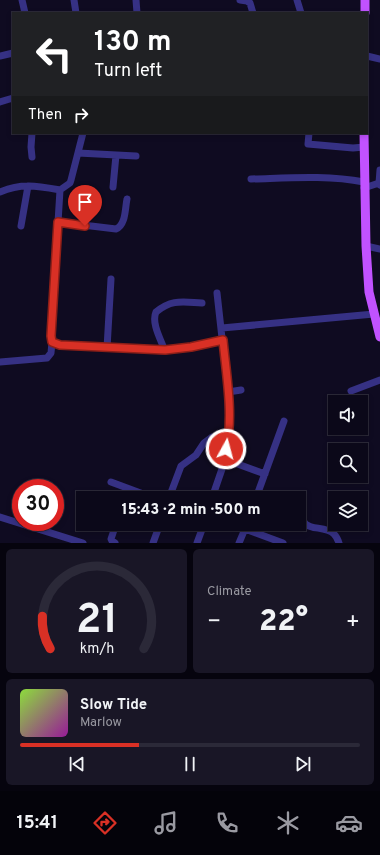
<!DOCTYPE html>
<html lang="en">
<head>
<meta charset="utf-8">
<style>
  body { margin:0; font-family:Overpass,sans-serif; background:#191626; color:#f1f3f6; height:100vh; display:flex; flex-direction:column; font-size:15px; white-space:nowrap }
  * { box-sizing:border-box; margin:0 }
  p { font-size:13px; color:#9a9aa2 }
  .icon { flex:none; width:22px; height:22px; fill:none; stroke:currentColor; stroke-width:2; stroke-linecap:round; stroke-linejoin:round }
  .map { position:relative; height:543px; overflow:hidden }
  .drawer { display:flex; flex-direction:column; gap:6px; padding:6px; background:#06040e; flex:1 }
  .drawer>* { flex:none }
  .hud { position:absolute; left:12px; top:12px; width:356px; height:122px; border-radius:0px; box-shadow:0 2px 6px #0003,0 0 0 1px #2b2938; background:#202124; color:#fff; overflow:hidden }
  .controls { position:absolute; left:328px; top:395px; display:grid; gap:8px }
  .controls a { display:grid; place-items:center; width:40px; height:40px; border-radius:0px; background:#0b0819; box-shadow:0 2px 6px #0003,0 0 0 1px #2b2938; font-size:20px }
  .speed { position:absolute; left:12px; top:479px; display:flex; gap:8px; font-size:20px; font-weight:700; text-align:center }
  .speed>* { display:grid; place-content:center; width:52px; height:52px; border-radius:50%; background:#0b0819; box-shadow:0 2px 6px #0003,0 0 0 1px #2b2938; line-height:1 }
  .speed .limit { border:6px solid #d22; background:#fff; color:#111 }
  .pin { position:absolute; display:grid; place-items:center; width:34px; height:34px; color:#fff; margin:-41px -17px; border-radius:50% 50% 50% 0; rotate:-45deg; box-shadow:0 0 4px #0007 }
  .pin .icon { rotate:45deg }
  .me { position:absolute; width:44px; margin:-22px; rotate:7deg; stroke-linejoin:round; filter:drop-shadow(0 0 3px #0008) }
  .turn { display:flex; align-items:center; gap:14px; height:84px; padding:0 16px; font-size:18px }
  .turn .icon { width:52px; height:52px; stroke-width:2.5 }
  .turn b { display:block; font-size:28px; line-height:34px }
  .then { display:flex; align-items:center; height:38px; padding:0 16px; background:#0003; gap:8px; font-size:15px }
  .big { font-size:30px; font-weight:800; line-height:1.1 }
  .drawer .card { flex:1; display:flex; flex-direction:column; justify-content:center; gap:6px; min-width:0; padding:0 14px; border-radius:6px; background:#191626 }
  .drawer .dial { align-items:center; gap:0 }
  .dial svg { height:104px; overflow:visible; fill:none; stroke:#2b2938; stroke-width:7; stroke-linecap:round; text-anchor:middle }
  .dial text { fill:#f1f3f6; stroke:none }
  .song { display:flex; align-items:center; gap:12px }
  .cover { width:48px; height:48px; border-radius:6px; background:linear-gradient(135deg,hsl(90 70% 55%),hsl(300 70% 35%)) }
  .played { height:4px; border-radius:2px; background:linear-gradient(90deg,#d93025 35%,#2b2938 35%) }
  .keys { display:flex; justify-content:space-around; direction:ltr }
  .heat { display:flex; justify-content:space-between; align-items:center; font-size:22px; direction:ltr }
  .drawer .tiles { flex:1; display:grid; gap:6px; grid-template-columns:1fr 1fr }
  .card:last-child { grid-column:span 2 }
  .trip { position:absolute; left:76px; top:491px; width:230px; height:40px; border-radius:0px; background:#0b0819; box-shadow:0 2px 6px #0003,0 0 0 1px #2b2938; font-weight:800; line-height:40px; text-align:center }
  .dock { display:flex; height:64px; justify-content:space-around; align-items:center; background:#04030a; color:#9a9aa2 }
  .dock .icon { width:28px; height:28px }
  .dock .selected { color:#d93025 }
  .dock b { font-size:18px; color:#f1f3f6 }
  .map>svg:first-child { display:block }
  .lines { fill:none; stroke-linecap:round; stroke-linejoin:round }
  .minor { stroke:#363184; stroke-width:7 }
  .major { stroke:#c152ff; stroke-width:9 }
  .route-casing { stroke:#8d1f18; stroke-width:10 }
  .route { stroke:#d93025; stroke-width:7 }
</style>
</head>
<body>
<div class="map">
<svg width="380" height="543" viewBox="0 0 380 543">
  <rect width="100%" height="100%" fill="#0f0b21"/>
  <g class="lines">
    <path class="minor" d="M22,0L25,13
      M74,0L76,13
      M136,0L137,13
      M240,0L247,1L250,3L253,13
      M297,0L301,13
      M0,56L13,53
      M367,56L380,59
      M0,102L13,98
      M32,133L31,147L32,157
      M309,133L308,144L353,148L364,147
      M78,153L136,156
      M380,170L379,183L380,185
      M251,179C289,178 327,175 364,182
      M113,187L116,155
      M364,188L379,183
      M60,190L51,336L52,342L60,345L165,351L191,347L223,340
      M60,190L70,183L71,180L83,133
      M0,192C21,183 37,186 60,190
      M58,222L116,229C126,225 125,208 127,199
      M21,226L28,186
      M366,246L380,249
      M222,328L374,314
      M107,348L111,279
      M165,351C161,340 151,323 156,312C172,299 182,302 202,303
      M0,362L47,358L51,353L52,342
      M351,391L380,380
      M228,392L241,390
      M224,459L265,474
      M111,482L154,498
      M125,498L129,489
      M169,498L181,466L196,455L204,443L212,437L229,440
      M212,498L222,469L229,440L228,392L217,293
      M256,498L284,421
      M302,510C300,535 322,523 334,534C337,537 338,540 339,543
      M0,517L83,543
      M245,529L283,543
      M115,543L112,541L111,539L116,524
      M153,543L160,524
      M197,543L204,524
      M239,543L247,524"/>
    <path class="major" d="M365,13V0
      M364,133L366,246L369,292L380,337"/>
  </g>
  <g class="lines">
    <g class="route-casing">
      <path id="route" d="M85,226L58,222L51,336L52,342L60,345L165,350L191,347L223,340C226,373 234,416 226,449"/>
    </g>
    <use href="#route" class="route"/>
  </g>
</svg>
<div class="controls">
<a><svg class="icon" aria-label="sound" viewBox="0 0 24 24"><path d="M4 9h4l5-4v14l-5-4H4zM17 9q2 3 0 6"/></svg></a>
<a><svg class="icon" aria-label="search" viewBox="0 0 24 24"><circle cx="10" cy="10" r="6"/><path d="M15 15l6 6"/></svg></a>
<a><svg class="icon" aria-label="layers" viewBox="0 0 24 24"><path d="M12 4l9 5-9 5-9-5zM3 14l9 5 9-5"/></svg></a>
</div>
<div class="speed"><div class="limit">30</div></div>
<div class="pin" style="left:85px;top:226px;background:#d93025"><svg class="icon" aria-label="arrive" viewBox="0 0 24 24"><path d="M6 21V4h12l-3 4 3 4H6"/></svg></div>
<svg class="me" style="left:226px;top:449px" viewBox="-20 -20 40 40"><circle r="17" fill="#d93025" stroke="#fff" stroke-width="3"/><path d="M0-11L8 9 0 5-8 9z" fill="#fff"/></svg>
<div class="trip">15:43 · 2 min · 500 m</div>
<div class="hud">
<div class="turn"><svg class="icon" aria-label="left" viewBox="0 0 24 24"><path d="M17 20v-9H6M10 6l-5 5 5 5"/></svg><div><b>130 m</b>Turn left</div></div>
<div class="then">Then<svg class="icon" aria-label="right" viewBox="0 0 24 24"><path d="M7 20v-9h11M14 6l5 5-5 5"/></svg></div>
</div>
</div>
<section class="drawer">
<div class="tiles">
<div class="card dial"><svg viewBox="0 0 100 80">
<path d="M14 69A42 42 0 1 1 86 69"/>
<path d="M14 69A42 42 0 0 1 8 44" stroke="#d93025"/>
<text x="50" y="56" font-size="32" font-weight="700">21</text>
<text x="50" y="72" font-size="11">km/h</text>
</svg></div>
<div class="card"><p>Climate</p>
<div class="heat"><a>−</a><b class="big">22°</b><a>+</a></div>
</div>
<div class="card">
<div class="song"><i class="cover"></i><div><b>Slow Tide</b><p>Marlow</p></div></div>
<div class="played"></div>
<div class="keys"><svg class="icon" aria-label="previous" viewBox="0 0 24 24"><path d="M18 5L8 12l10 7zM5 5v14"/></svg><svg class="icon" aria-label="pause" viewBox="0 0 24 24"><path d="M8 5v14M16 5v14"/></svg><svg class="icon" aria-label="next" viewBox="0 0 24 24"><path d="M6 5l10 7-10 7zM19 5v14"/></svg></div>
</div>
</div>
</section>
<nav class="dock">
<b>15:41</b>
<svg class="icon selected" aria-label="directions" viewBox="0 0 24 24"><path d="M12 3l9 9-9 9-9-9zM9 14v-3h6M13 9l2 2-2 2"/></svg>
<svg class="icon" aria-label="music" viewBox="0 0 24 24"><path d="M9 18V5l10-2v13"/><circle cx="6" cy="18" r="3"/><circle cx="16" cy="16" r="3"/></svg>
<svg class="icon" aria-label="phone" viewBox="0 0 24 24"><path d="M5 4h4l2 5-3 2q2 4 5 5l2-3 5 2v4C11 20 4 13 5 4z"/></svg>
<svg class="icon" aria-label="climate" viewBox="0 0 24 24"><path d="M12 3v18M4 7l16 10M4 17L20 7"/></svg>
<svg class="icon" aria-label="car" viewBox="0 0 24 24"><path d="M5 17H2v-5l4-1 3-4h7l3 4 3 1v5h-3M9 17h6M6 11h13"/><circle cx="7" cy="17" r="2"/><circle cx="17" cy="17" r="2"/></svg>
</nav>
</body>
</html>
